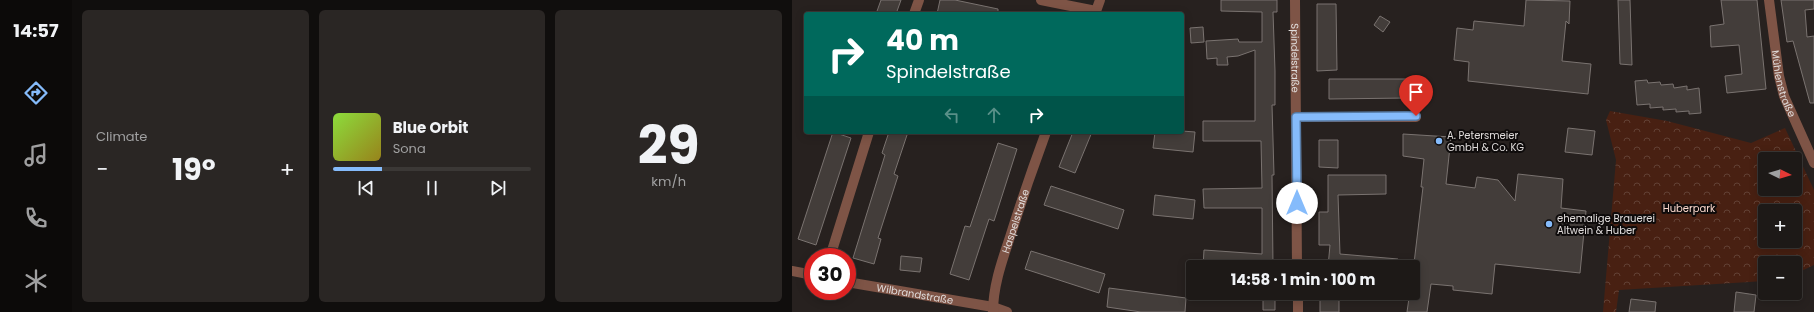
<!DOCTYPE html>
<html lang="en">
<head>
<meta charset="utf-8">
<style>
  body { margin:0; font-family:Poppins,sans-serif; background:#2a2624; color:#f1f3f6; height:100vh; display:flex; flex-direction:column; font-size:15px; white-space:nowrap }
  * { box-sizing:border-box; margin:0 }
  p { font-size:13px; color:#a0a0a1 }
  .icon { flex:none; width:22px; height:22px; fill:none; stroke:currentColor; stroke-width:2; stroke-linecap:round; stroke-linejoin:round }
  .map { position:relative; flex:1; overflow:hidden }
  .panel { display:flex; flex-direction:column; gap:10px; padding:10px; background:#100e0d; width:720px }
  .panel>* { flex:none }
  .hud { position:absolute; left:12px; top:12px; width:380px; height:122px; border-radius:4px; box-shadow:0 2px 10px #0003,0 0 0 1px #3b3836; background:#00695c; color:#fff; overflow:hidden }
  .needle { width:26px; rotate:95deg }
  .controls { position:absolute; left:966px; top:152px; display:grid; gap:8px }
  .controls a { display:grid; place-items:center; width:44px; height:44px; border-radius:4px; background:#1d1917; box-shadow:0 2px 10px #0003,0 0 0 1px #3b3836; font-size:20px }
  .speed { position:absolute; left:12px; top:248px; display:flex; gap:8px; font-size:20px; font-weight:700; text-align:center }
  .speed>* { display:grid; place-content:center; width:52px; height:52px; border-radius:50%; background:#1d1917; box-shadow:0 2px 10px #0003,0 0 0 1px #3b3836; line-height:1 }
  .speed .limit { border:6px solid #d22; background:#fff; color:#111 }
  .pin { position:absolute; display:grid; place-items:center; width:34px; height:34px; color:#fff; margin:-41px -17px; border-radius:50% 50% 50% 0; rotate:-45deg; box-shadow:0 0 4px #0007 }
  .pin .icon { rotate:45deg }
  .me { position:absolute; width:44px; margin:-22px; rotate:0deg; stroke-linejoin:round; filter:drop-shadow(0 0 3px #0008) }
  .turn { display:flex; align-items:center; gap:14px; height:84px; padding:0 16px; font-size:18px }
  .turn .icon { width:52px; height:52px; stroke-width:2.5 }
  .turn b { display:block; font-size:28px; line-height:34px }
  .lanes { display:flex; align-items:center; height:38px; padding:0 16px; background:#0003; justify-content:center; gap:20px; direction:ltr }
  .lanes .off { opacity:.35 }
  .big { font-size:30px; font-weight:700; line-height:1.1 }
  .panel .tile { flex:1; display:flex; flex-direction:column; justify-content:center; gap:6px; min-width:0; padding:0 14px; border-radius:6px; background:#2a2624 }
  .panel .dial { align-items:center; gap:0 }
  .dial b { font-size:52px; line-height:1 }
  .song { display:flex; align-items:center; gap:12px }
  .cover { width:48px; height:48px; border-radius:6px; background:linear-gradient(135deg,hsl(90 70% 55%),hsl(50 70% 35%)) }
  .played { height:4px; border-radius:2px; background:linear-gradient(90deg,#85bbfb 25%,#3b3836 25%) }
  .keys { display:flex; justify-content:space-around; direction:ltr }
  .heat { display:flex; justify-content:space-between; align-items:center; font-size:22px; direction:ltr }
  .panel .tiles { flex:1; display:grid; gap:10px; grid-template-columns:repeat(3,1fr) }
  .trip { position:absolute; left:394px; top:260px; width:234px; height:40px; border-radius:4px; background:#1d1917; box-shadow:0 2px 10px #0003,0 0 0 1px #3b3836; font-weight:700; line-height:40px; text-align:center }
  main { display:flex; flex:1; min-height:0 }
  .menu { display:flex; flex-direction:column; width:72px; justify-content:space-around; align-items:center; background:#0c0a09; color:#a0a0a1 }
  .menu .icon { width:28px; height:28px }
  .menu .selected { color:#85bbfb }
  .menu b { font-size:18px; color:#f1f3f6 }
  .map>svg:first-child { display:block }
  .park { fill:url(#park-crowns); fill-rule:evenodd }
  .building { fill:#433d3a; stroke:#7a7370 }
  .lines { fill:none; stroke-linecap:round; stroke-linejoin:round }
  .minor { stroke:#7e5446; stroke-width:10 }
  .route-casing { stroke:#567aa3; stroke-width:10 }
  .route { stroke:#85bbfb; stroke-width:7 }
  .poi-dot { fill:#85bbfb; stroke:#0e0b0b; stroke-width:1.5 }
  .labels { text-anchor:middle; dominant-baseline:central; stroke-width:4; stroke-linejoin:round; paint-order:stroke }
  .street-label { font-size:10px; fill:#e0dcdb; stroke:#0e0b0b }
  .poi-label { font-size:10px; fill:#e0dcdb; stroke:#0e0b0b; text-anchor:start }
  .park-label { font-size:10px; fill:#fad7cb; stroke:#0e0b0b }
</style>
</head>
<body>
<main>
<nav class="menu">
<b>14:57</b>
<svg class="icon selected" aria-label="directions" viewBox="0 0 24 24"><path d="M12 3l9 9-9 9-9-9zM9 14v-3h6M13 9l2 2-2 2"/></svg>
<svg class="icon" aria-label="music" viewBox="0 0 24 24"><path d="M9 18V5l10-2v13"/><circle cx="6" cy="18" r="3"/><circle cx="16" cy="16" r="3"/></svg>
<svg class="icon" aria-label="phone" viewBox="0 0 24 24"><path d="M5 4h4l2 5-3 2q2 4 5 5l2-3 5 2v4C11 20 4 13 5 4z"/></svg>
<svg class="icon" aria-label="climate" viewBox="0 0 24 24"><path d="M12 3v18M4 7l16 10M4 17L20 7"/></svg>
</nav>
<section class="panel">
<div class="tiles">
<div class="tile"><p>Climate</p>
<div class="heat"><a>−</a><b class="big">19°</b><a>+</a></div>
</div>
<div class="tile">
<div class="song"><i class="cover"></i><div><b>Blue Orbit</b><p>Sona</p></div></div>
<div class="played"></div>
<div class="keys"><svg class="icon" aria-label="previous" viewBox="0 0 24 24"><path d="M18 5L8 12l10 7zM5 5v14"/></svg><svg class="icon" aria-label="pause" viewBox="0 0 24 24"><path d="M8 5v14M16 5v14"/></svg><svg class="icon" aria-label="next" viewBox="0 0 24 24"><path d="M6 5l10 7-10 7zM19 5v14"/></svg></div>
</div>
<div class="tile dial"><b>29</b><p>km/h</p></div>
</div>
</section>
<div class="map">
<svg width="1022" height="312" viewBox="0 0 1022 312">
  <defs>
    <pattern id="park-crowns" width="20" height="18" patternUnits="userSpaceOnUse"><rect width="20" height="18" fill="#482012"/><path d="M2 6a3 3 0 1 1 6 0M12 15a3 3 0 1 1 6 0" fill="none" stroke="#624034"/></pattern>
  </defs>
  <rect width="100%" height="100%" fill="#27211f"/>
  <path class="park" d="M818,111L875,121L959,143L993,128L1022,190V265L1003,274V263H973V281L827,290L824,312H811L824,160L814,120ZM973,159H1003V189H973ZM973,211H1003V241H973Z"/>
  <path class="building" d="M89,0H109L104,14H84Z
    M148,0H163L206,9V14H145Z
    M429,0H485V12H481L483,71V105H480L482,175H480L481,267H411L412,250L470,254V208H412L411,189L470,188L469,141H411V121H463V50L446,56L435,57L436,65H425V58L415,59L414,41L446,39L447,42H470V12L429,11Z
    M734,0L778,1L777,24L774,21L770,61L799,64L796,94L676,81L677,62L662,60L665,28L681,30L682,21L732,26Z
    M826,0H838L840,65L828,64Z
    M929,0H965L974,89L935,93L933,76L950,74L947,45L919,47L918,26L932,24Z
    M989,0H1022V9L1013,10L1015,37L1022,36V103H1018L1001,41L995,42Z
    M525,4H544L545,70L525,71Z
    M588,16L598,22L591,32L582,25Z
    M411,27L412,42L399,43L398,28Z
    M537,79H615V98L537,99Z
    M855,80L856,83L868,82L869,85L881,84L882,88L895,86V90L907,88L909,113L897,114V111L884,112V109L871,110V107L858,108V104L845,105L843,81Z
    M776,128L803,131L800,155L773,152Z
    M390,131L403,132L401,152L361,148L363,132Z
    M41,132L59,138L24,245L6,239Z
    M97,132H116L102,174L106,176L86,238L89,239L82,264L61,258L93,155L90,153Z
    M281,132H300L283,173L267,167Z
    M611,134L659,137L654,184L683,188L685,177L706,180L723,201L726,174L771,179L769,208L794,211L788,273L703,264L700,294L661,290V286L639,284L635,312H615L617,298H621V272L631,187H629L632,159L611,156Z
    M527,140H546V168L527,167Z
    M206,143L225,149L202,221L197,219L177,280L158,274L173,226L178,227Z
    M536,175H594V194L546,195L548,254L606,259V267H536L538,245H527V212H536Z
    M259,186L332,210L326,229L252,205Z
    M363,195L403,200L401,219L361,215Z
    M239,251L313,274L307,293L233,269Z
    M109,256L130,258L128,272L108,270Z
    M317,288L394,298L393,312H349L315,307Z
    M944,292L964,295L962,312H942Z
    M471,293H483V310H471Z
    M528,293H547V312H528Z
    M839,299L864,302L863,312H837Z"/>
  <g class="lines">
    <g class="minor">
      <path d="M249,0L304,11"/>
      <path id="s1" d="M503,0L505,267"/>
      <path id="s2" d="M977,0L987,76L992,96L1022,163"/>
      <path d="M122,14L127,0"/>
      <path d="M303,14L308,0"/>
      <path d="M504,117H624"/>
      <path d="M38,257L77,132"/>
      <path d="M0,271L21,275"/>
      <path id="s3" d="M55,282L201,307L215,312"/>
      <path d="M506,293V312"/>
      <path id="s4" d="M201,312C201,286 210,261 218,237C229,202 241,167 254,132"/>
    </g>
  </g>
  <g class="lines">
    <g class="route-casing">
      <path id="route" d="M505,203L504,117L624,116"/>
    </g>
    <use href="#route" class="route"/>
  </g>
  <g class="poi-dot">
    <circle cx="647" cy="141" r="4"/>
    <circle cx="757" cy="224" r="4"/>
  </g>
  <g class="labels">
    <g class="street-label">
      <text stroke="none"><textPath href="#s1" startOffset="58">Spindelstraße</textPath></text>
      <text stroke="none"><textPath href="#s2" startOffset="85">Mühlenstraße</textPath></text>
      <text stroke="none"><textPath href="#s4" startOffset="94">Haspelstraße</textPath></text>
      <text stroke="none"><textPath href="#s3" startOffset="69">Wilbrandstraße</textPath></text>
    </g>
    <g class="poi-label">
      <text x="655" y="135">A. Petersmeier<tspan x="655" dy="12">GmbH &amp; Co. KG</tspan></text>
      <text x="765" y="218">ehemalige Brauerei<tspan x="765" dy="12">Altwein &amp; Huber</tspan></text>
    </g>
    <g class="park-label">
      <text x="897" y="208">Huberpark</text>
    </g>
  </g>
</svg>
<div class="controls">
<a><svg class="needle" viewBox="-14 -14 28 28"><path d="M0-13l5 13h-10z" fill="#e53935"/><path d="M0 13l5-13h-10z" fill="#a0a0a1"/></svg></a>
<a>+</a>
<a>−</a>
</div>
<div class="speed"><div class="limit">30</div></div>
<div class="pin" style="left:624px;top:116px;background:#d93025"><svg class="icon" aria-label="arrive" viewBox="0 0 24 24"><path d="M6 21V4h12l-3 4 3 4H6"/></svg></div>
<svg class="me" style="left:505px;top:203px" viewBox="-20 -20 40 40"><circle r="19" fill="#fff"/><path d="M0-13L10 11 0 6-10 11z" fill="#85bbfb"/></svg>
<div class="trip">14:58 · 1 min · 100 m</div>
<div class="hud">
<div class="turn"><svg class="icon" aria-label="right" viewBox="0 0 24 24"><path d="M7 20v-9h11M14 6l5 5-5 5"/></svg><div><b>40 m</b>Spindelstraße</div></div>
<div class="lanes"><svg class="icon off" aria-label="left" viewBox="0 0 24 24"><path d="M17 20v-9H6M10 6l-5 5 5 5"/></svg><svg class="icon off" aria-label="ahead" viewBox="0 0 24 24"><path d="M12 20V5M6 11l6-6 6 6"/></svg><svg class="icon" aria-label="right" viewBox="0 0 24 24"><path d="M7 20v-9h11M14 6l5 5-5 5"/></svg></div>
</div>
</div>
</main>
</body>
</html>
